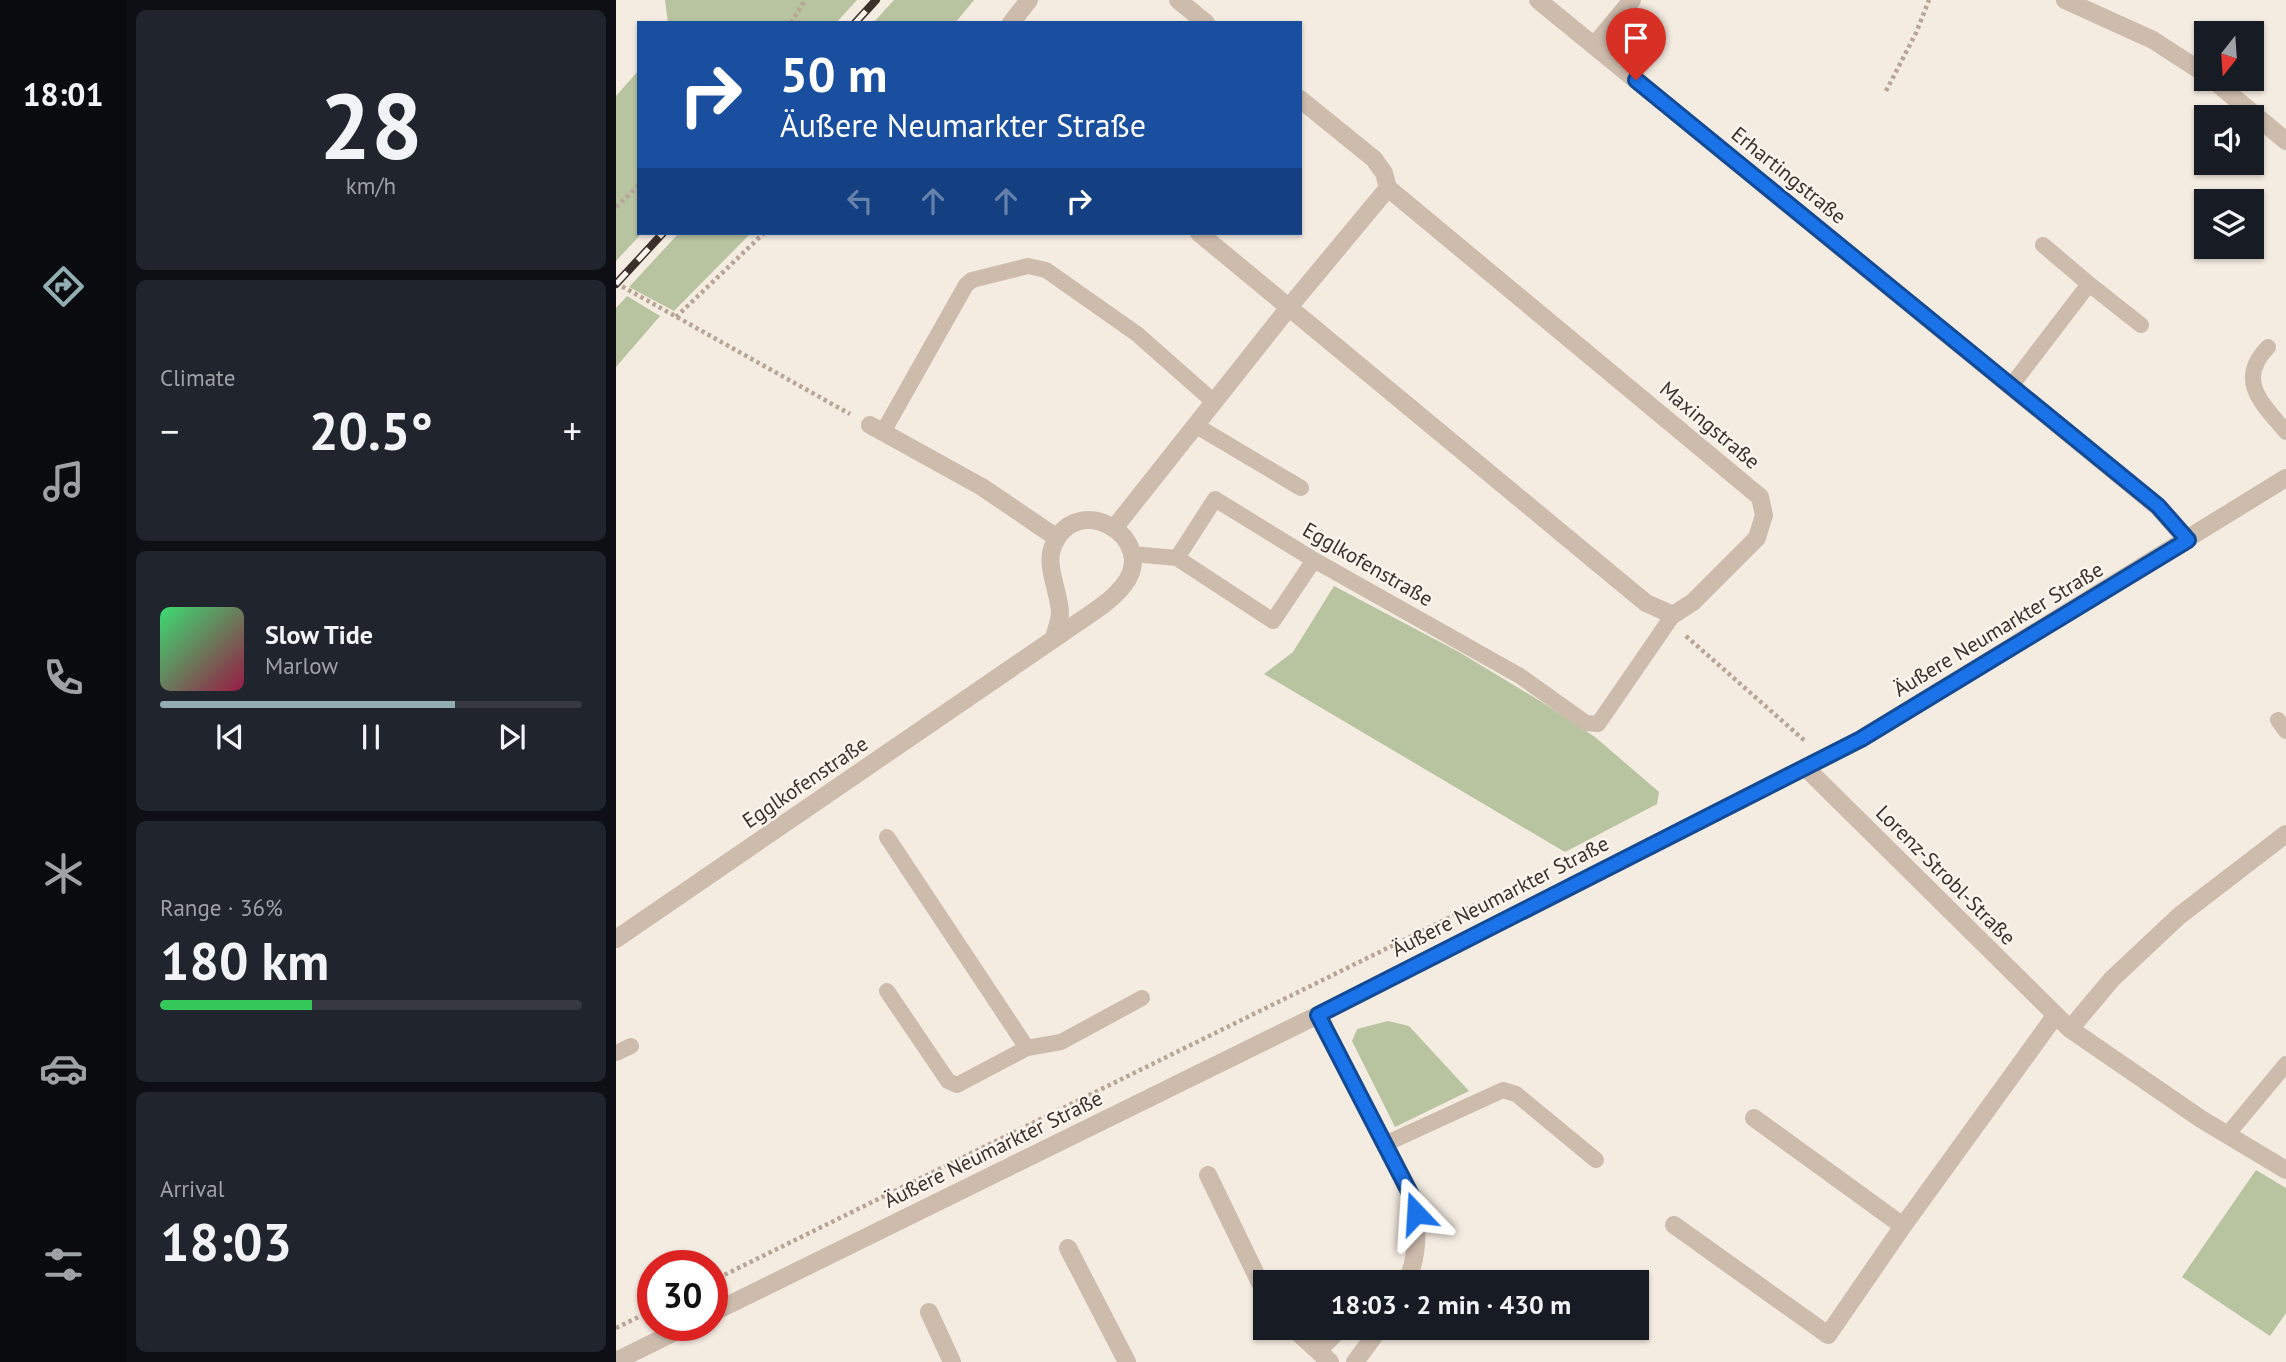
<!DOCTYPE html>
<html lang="en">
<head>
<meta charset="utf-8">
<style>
  body { margin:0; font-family:"PT Sans",sans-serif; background:#20242c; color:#f1f3f6; height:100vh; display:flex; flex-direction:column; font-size:26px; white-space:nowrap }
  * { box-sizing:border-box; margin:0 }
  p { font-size:23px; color:#9ea1a6 }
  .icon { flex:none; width:38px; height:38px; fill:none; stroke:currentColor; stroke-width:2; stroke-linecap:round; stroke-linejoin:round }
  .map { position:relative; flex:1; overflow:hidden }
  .sheet { display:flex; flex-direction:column; gap:10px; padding:10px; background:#0d0f14; width:490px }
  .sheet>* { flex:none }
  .hud { position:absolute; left:21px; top:21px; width:665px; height:214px; border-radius:0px; box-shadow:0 2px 5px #0004; background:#1a4fa0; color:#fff; overflow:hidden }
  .needle { width:46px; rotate:197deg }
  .buttons { position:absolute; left:1578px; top:21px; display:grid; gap:14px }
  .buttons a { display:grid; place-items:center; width:70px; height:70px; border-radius:0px; background:#171b24; box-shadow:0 2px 5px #0004; font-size:35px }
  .speed { position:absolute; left:21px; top:1250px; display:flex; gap:14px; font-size:35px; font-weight:700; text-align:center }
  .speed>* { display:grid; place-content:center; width:91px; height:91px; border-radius:50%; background:#171b24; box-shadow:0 2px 5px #0004; line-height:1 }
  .speed .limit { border:10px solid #d22; background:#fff; color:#111 }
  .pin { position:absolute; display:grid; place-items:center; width:60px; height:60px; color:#fff; margin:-72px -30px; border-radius:50% 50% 50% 0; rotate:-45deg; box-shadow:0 0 7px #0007 }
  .pin .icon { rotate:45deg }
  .me { position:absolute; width:77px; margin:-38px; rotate:340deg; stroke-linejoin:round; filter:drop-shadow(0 0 5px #0008) }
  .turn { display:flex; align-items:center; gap:24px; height:147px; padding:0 28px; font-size:32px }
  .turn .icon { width:91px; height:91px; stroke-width:2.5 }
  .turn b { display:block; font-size:49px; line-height:60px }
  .lanes { display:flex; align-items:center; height:66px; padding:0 28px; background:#0003; justify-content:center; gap:35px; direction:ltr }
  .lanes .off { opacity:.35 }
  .big { font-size:52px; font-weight:700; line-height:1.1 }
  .sheet .tile { flex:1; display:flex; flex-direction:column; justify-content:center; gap:10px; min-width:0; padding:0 24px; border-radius:10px; background:#20242c }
  .sheet .dial { align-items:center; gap:0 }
  .dial b { font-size:91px; line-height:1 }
  .song { display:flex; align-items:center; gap:21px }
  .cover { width:84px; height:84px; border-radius:10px; background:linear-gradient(135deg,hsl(140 70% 55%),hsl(340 70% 35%)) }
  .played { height:7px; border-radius:4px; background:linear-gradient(90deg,#92aeb2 70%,#363941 70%) }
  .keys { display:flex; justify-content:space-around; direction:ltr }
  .heat { display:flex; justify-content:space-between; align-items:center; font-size:38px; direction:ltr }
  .charge { height:10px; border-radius:5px; background:linear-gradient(90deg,#34c759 36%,#363941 0) }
  .trip { position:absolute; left:637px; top:1270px; width:396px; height:70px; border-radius:0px; background:#171b24; box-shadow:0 2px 5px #0004; font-weight:700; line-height:70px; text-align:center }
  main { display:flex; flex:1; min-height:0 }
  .tab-bar { display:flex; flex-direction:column; width:126px; justify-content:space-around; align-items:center; background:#090b0e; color:#9ea1a6 }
  .tab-bar .icon { width:49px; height:49px }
  .tab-bar .on { color:#92aeb2 }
  .tab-bar b { font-size:32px; color:#f1f3f6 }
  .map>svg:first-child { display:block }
  .green { fill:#b8c4a0 }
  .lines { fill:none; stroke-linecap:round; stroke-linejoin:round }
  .path { stroke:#b9a596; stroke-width:4.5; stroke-dasharray:3.5 3.5; stroke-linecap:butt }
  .service { stroke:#cdbbac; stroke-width:16 }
  .minor { stroke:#cdbbac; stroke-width:18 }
  .rail-casing { stroke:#3b302b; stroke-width:8 }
  .rail { stroke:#fbf5ee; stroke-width:5; stroke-dasharray:16; stroke-linecap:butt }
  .route-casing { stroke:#114b97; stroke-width:18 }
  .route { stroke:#1a73e8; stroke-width:12 }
  .labels { text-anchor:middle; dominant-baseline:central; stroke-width:5; stroke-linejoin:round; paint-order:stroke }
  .street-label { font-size:21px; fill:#3b302b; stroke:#fbf5ee }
</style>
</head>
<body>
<main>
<nav class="tab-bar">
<b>18:01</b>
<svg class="icon on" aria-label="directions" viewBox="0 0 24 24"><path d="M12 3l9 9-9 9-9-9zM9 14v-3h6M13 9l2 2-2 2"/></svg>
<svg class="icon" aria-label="music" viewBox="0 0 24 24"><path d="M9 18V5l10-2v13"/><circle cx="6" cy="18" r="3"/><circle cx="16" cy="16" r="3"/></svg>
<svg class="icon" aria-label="phone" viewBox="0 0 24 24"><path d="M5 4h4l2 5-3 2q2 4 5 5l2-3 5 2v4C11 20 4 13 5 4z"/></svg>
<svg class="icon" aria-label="climate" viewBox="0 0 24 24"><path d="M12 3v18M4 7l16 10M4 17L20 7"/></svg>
<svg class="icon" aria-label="car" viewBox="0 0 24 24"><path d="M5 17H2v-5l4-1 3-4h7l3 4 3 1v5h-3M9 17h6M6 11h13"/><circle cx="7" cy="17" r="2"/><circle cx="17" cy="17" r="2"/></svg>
<svg class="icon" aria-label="filters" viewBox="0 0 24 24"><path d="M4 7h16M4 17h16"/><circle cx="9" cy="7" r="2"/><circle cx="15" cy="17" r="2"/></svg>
</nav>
<section class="sheet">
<div class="tile dial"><b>28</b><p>km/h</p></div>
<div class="tile"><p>Climate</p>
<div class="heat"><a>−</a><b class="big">20.5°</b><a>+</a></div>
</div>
<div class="tile">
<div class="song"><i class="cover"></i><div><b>Slow Tide</b><p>Marlow</p></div></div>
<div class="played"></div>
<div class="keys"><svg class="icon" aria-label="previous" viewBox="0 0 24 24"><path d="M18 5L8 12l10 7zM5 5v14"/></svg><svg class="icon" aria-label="pause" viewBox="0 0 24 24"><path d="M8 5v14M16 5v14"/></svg><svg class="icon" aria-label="next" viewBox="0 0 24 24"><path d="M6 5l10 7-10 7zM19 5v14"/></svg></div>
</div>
<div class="tile"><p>Range · 36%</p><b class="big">180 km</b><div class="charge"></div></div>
<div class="tile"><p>Arrival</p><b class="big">18:03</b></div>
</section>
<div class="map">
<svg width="1670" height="1362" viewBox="0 0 1670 1362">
  <rect width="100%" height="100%" fill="#f4ebe1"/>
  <path class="green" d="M49,0H241L220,23H52Z
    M278,0H358L339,23H257Z
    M23,70V233H26L0,261V96Z
    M63,233H135L58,311L13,287Z
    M11,296L44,316L0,367V308Z
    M718,586L843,652L924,701L979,737L1043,792L1041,804L949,852L648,674L677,652Z
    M772,1021L793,1026L853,1091L779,1127L736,1041L741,1029Z
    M1640,1170L1670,1188V1313L1654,1336L1566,1277Z"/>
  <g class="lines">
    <path class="path" d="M175,23L189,0
      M1270,91L1300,33L1313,0
      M0,207L23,185
      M0,283L234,414
      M60,317L148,233
      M1070,636L1189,741
      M96,1281L871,899
      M0,1328L37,1310"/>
    <path class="service" d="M1427,245L1473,284
      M1652,347C1619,381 1647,404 1670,432
      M1395,386L1473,284L1525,325
      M579,425L685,488
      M267,432L350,285L356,280L412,266L430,270L521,334L598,402
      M516,554L561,558L599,499L698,560L904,676L970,723L982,724L1057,615
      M561,558L657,621L698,560
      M1662,720L1670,731
      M271,837L411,1048L341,1085L332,1081L271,991
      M411,1048L445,1042L526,998
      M0,1053L15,1046
      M1611,1135L1670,1064
      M769,1144L887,1090L900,1094L980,1160
      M703,1351L726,1328"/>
    <path class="minor" d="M562,0L590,23
      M922,0L1542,507L1571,540
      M1449,0L1537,40L1591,75
      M395,23L413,0
      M978,46L1016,0
      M1596,79L1670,141
      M684,99L758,159L768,173L772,188
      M254,425L366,487L441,538
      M499,527L674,306L772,188L1144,497L1148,515L1141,538L1077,602L1057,615L1030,603L583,233
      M1189,767L1454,1029L1585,1119L1670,1170
      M0,939L448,632C467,618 492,605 507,586C546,539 458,486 436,549C430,566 443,593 444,612C444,620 440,630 438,638
      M702,1015L796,1197C803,1227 803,1255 790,1283
      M1454,1029L1496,979L1563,916L1670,834
      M1138,1118L1287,1226
      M592,1175L649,1293
      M1058,1225L1212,1335L1287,1226L1439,1016
      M452,1248L511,1362
      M313,1312L336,1362
      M96,1313L702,1015L1245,739L1670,478
      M677,1328L714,1362
      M0,1361L73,1325
      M739,1362L764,1328"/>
    <g class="rail-casing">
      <path id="rail" d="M239,23L260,0
        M0,284L47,233"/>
    </g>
    <use href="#rail" class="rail"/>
  </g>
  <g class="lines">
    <g class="route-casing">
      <path id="route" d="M800,1213L796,1197L702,1015L1245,739L1572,540L1542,506L1020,80"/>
    </g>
    <use href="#route" class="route"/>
  </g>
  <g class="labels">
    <g class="street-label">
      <text transform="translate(1173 175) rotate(39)">Erhartingstraße</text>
      <text transform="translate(1094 425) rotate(40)">Maxingstraße</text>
      <text transform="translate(752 564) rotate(30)">Egglkofenstraße</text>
      <text transform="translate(1382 629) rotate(-31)">Äußere Neumarkter Straße</text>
      <text transform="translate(189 782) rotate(-34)">Egglkofenstraße</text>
      <text transform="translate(1330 875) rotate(45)">Lorenz-Strobl-Straße</text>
      <text transform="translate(884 896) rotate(-27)">Äußere Neumarkter Straße</text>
      <text transform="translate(377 1149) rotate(-26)">Äußere Neumarkter Straße</text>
    </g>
  </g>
</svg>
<div class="buttons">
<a><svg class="needle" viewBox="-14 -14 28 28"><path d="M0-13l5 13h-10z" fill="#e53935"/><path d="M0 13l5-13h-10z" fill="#9ea1a6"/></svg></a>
<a><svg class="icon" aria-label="sound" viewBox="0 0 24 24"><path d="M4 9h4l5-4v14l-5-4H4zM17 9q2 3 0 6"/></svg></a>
<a><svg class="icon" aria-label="layers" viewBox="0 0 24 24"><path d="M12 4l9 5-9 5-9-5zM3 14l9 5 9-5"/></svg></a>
</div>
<div class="speed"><div class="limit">30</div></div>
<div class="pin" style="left:1020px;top:80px;background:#d93025"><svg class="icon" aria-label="arrive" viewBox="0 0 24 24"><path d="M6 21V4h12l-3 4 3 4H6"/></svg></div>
<svg class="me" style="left:800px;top:1213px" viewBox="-20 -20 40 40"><path d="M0-17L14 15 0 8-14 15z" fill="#1a73e8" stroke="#fff" stroke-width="4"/></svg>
<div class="trip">18:03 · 2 min · 430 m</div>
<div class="hud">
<div class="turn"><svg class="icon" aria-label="right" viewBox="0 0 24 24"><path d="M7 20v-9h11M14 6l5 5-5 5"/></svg><div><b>50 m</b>Äußere Neumarkter Straße</div></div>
<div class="lanes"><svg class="icon off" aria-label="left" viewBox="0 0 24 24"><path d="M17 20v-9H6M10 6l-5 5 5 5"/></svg><svg class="icon off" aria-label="ahead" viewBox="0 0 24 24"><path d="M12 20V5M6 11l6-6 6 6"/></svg><svg class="icon off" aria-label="ahead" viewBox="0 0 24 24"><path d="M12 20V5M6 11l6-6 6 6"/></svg><svg class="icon" aria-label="right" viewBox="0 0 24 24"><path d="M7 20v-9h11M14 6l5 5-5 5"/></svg></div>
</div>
</div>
</main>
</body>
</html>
